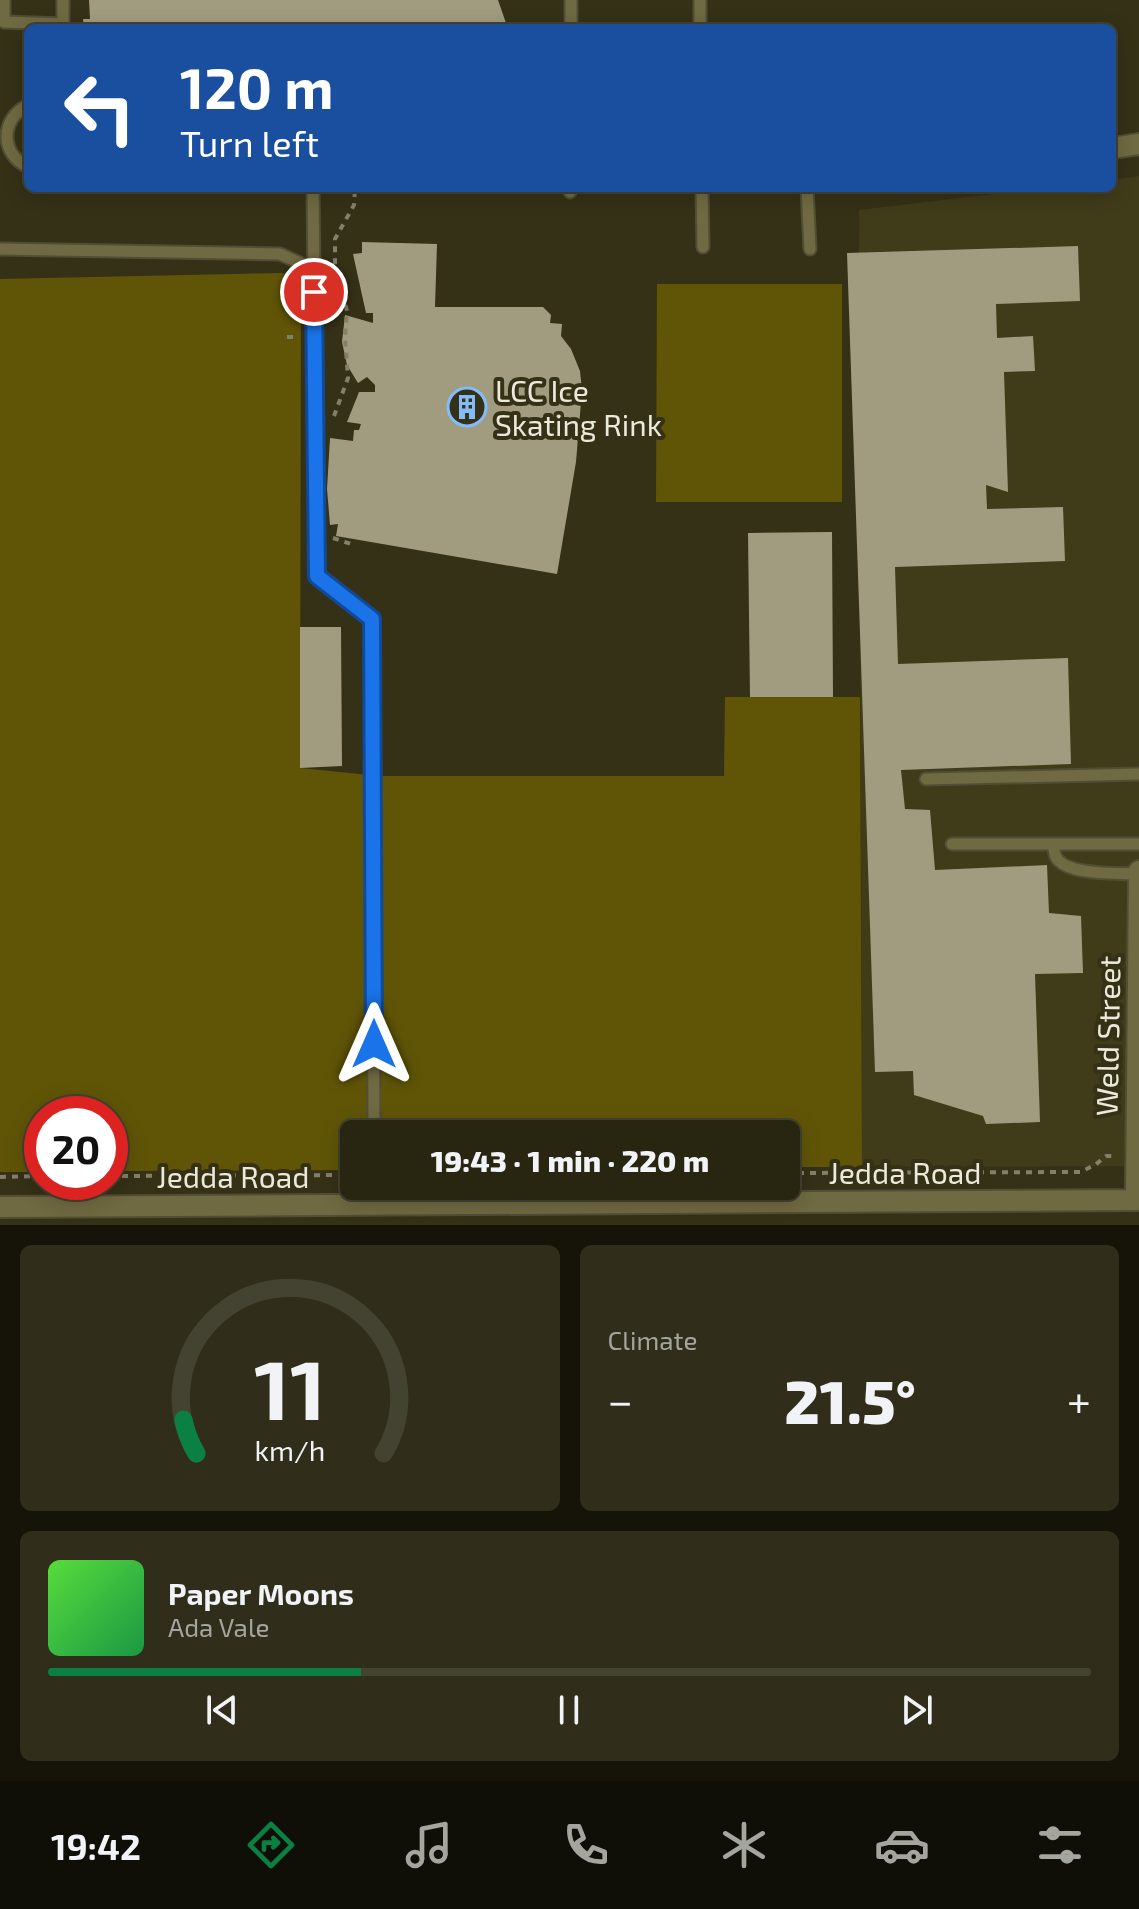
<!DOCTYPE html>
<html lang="en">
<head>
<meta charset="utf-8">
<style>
  body { margin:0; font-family:"Exo 2",sans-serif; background:#302d1a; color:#f1f3f6; height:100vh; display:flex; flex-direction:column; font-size:30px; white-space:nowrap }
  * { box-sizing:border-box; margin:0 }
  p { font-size:26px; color:#a5a59f }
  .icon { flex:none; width:44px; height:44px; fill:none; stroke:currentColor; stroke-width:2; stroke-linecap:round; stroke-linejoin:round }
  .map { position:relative; height:1225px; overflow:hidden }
  .panel { display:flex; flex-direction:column; gap:20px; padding:20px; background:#161409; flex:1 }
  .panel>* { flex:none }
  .guide { position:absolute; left:24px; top:24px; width:1092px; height:168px; border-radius:12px; box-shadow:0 4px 20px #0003,0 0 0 2px #444231; background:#1a4fa0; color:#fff; overflow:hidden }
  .speed { position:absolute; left:24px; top:1096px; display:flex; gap:16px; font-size:40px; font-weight:700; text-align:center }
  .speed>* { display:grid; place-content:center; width:104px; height:104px; border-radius:50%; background:#282511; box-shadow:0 4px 20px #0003,0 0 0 2px #444231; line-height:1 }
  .speed .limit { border:12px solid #d22; background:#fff; color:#111 }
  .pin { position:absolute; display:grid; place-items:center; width:68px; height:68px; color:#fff; margin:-34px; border:4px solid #fff; border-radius:50%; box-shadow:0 2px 8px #0007 }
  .me { position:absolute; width:88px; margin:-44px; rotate:0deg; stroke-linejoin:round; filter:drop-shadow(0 0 6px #0008) }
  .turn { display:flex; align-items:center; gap:28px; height:168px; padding:0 24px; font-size:36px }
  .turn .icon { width:104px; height:104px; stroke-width:2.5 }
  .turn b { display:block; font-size:56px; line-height:68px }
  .big { font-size:60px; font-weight:800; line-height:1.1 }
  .panel .card { flex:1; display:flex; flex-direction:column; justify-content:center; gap:12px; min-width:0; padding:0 28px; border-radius:12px; background:#302d1a }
  .panel .dial { align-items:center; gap:0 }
  .dial svg { height:208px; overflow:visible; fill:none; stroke:#444231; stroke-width:7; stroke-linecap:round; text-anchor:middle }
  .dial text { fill:#f1f3f6; stroke:none }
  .song { display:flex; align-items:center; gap:24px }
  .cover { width:96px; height:96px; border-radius:12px; background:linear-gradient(135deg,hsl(110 70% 55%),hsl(140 70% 35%)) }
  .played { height:8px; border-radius:4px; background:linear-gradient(90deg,#0b8043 30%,#444231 30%) }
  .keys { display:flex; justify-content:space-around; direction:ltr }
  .heat { display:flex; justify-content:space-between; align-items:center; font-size:44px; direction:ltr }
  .panel .tiles { flex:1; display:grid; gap:20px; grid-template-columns:1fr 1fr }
  .card:last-child { grid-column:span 2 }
  .trip { position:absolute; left:340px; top:1120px; width:460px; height:80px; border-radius:12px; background:#282511; box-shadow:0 4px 20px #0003,0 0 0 2px #444231; font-weight:800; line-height:80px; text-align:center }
  .dock { display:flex; height:128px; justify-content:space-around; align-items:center; background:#100f07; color:#a5a59f }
  .dock .icon { width:56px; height:56px }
  .dock .selected { color:#0b8043 }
  .dock b { font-size:36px; color:#f1f3f6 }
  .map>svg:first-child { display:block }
  .built { fill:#403b19 }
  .green { fill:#605507 }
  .building { fill:#a19c7f }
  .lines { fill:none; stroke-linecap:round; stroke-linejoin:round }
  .service-casing { stroke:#524e36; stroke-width:15 }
  .minor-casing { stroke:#524e36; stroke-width:24 }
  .path { stroke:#83806a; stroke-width:4; stroke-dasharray:6 6; stroke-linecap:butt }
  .service { stroke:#706a42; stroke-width:11 }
  .minor { stroke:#706a42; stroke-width:20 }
  .route-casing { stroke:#114b97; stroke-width:20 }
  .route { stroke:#1a73e8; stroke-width:14 }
  .labels { text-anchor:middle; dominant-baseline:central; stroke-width:8; stroke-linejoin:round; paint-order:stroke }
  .poi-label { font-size:30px; fill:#ebe9d9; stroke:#353117; text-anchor:start }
  .street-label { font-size:30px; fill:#ebe9d9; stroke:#353117 }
</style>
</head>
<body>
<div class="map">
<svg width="1139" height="1225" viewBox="0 0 1139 1225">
  <rect width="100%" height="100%" fill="#353117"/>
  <path class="built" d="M1139,176V1166L862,1167L859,210L1043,188H1112V180Z"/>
  <path class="green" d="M283,273L301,281L300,768L379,776H724L725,697H860L862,1167H786V1134H354V1170L110,1171V1114H42V1172H0V279Z
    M657,284H842V502H656Z"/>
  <path class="building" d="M89,0H498L507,26H486V28H84L83,19H90Z
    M362,242L437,244L435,307H543L551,315L550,323L562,324L561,336L571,349L580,371L582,390L576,462L557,574L336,536L338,524L330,525L327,489L330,438L353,441L354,430H359L361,424L347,422L359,392H375V385L367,377L358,383L347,365L342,342L345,315L373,323V313H366L353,254L362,253Z
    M1078,246L1080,301L996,304L997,338L1033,336L1035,371L1004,372L1008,492L986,485L987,509L1063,507L1065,561L895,567L898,664L1068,658L1071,764L901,770L905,809L930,810L935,870L1047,865L1049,913L1081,916L1083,973L1035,974L1040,1122L986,1124L983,1116L914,1095L913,1071L875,1072L847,253Z
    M832,532L833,697H750L748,533Z
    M300,627H341L342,766L300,768Z"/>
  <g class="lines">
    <g class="service-casing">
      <path id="service" d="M4,0V22L63,24V0
        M571,28V0
        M700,28V0
        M28,105C0,119 0,154 28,167
        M313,188L317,576L372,619L374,1134
        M702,188L703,247
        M807,188L810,249
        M570,192V188
        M0,249L280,254L313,269
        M926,779L1139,774
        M952,844H1139
        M1053,844C1054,849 1054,853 1056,857C1066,876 1120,873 1139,874
        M374,1186L375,1206"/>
    </g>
    <g class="minor-casing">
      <path id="minor" d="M1112,148L1139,144
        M1136,1200L1139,871
        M0,1207L1139,1200"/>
    </g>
    <path class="path" d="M287,337H299
      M334,416L348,378L345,337L347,311L335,265V239L354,205L355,188
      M333,538L351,544
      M786,1173L1080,1172L1095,1165L1106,1156H1115
      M110,1176L354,1175
      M0,1177L42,1176"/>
    <use href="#service" class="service"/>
    <use href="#minor" class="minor"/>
  </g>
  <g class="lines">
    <g class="route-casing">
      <path id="route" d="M314,292L317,576L372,619L374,1044"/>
    </g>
    <use href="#route" class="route"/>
  </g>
  <defs>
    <g id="building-ring" transform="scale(2)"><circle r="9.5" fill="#353117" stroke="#82bcfa" stroke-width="1.5"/><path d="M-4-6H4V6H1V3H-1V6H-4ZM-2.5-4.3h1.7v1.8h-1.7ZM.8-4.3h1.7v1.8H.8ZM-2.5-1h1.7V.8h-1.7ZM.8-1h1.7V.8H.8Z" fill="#82bcfa"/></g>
  </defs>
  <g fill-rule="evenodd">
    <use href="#building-ring" x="467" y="407"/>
  </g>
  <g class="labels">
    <g class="poi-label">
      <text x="495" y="390">LCC Ice<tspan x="495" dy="34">Skating Rink</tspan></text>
    </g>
    <g class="street-label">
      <text transform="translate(1107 1036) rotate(-89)">Weld Street</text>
      <text x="905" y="1172">Jedda Road</text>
      <text x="233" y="1176">Jedda Road</text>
    </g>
  </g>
</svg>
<div class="speed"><div class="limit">20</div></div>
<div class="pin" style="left:314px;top:292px;background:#d93025"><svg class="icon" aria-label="arrive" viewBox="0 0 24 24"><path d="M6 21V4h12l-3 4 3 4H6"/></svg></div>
<svg class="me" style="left:374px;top:1044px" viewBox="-20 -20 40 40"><path d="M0-17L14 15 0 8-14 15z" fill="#1a73e8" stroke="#fff" stroke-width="4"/></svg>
<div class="trip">19:43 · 1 min · 220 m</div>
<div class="guide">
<div class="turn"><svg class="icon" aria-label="left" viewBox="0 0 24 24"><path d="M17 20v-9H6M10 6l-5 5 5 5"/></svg><div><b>120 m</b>Turn left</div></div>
</div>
</div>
<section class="panel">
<div class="tiles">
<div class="card dial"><svg viewBox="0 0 100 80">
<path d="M14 69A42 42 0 1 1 86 69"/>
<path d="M14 69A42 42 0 0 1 9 56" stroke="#0b8043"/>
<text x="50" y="56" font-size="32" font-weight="700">11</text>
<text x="50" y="72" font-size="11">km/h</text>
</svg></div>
<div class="card"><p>Climate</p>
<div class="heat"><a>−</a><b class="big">21.5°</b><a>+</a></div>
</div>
<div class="card">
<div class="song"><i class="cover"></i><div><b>Paper Moons</b><p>Ada Vale</p></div></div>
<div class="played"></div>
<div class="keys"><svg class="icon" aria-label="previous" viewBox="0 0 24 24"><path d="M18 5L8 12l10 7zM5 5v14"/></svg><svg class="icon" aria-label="pause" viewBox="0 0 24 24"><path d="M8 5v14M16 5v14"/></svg><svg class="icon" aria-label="next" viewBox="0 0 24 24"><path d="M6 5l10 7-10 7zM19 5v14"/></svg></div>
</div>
</div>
</section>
<nav class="dock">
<b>19:42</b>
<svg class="icon selected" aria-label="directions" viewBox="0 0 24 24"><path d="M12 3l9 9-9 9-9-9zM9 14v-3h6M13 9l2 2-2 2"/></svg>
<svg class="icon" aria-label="music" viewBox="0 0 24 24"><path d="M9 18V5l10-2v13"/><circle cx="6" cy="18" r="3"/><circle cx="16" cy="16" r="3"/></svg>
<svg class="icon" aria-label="phone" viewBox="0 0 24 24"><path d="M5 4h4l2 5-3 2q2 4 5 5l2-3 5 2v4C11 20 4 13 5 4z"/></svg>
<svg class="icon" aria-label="climate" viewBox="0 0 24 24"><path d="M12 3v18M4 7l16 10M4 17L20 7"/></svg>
<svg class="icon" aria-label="car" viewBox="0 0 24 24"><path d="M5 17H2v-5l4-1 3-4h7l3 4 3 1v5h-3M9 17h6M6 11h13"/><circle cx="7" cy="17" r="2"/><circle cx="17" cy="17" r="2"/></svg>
<svg class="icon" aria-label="filters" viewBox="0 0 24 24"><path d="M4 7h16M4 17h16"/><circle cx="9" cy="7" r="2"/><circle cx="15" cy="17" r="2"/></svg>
</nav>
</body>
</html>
